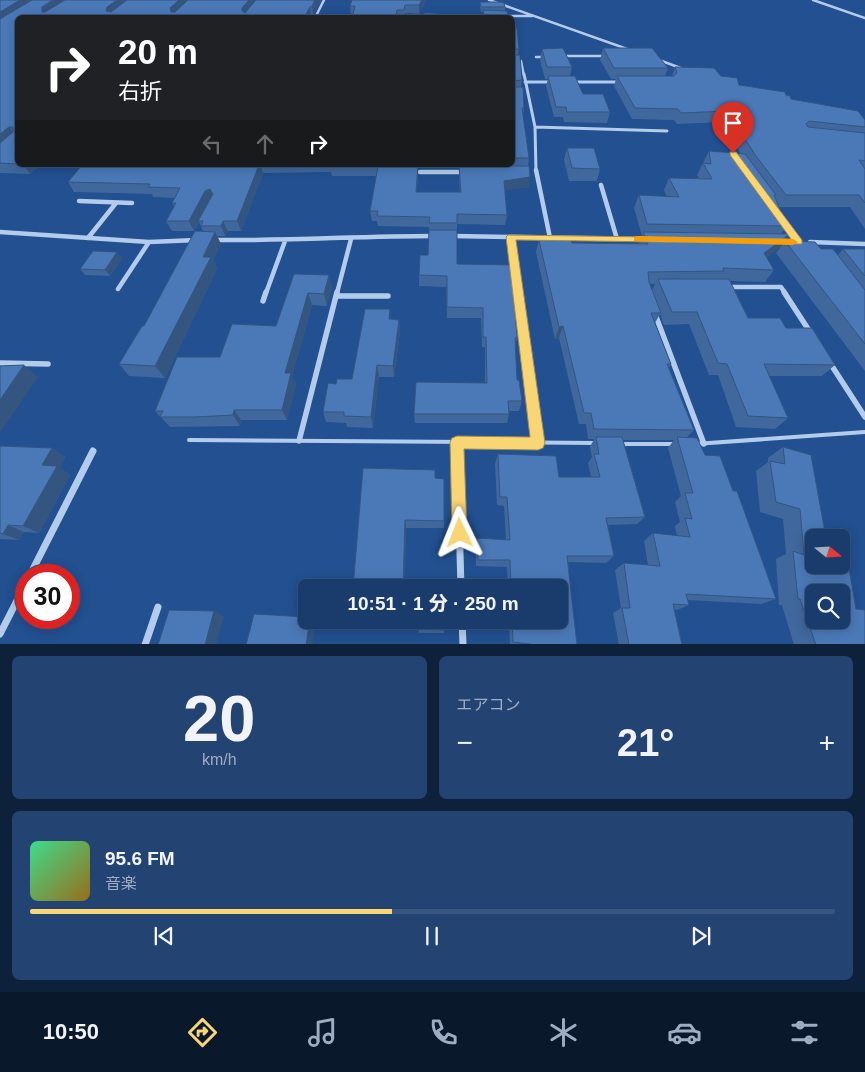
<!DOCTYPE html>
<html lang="ja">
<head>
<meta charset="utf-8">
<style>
  body { margin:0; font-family:Arial,"Noto Sans JP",sans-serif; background:#234372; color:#f1f3f6; height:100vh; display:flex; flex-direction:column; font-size:19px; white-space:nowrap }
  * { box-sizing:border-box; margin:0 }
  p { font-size:16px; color:#9fadc2 }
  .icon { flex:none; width:28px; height:28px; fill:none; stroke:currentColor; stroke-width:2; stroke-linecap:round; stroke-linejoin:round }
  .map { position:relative; height:644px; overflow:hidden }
  .panel { display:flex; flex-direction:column; gap:12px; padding:12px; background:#0e213b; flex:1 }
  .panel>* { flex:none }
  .guide { position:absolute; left:15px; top:15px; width:500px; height:152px; border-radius:8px; box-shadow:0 2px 12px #0003,0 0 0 1px #38567f; background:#202124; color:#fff; overflow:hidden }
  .needle { width:32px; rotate:108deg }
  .tools { position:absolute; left:805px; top:529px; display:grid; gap:10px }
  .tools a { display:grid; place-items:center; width:45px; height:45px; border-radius:8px; background:#1a3c6c; box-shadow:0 2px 12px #0003,0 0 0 1px #38567f; font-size:25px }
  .speed { position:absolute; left:15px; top:564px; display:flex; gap:10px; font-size:25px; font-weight:700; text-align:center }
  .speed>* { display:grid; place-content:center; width:65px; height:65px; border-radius:50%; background:#1a3c6c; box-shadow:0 2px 12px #0003,0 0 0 1px #38567f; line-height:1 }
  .speed .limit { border:8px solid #d22; background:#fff; color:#111 }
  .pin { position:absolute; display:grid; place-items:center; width:42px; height:42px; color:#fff; margin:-51px -21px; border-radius:50% 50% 50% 0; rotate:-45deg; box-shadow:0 0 5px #0007 }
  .pin .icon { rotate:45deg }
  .me { position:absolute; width:55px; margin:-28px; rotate:358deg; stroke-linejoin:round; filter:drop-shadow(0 0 4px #0008) }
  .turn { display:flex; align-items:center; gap:18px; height:105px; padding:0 20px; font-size:22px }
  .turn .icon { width:65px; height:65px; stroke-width:2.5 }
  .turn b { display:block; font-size:35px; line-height:42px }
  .lanes { display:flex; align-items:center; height:48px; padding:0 20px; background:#0003; justify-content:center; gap:25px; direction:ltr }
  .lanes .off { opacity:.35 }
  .big { font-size:38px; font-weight:800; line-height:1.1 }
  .panel .widget { flex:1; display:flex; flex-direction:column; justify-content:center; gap:8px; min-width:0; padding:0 18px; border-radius:8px; background:#234372 }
  .panel .dial { align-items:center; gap:0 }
  .dial b { font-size:65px; line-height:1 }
  .song { display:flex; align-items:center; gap:15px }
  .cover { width:60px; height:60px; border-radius:8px; background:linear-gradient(135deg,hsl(150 70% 55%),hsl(40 70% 35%)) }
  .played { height:5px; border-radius:2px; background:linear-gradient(90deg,#f8d575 45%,#38567f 45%) }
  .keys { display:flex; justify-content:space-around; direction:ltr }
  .heat { display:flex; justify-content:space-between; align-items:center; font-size:28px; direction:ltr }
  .panel .tiles { flex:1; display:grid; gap:12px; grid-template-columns:1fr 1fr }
  .widget:last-child { grid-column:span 2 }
  .trip { position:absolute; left:298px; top:579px; width:270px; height:50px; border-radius:8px; background:#1a3c6c; box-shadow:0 2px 12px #0003,0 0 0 1px #38567f; font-weight:800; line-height:50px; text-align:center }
  .tabs { display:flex; height:80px; justify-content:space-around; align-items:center; background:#0a182b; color:#9fadc2 }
  .tabs .icon { width:35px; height:35px }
  .tabs .active { color:#f8d575 }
  .tabs b { font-size:22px; color:#f1f3f6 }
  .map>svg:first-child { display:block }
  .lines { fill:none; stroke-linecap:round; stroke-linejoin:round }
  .lane { stroke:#b3ccec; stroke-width:4 }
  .street-far4 { stroke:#b3ccec; stroke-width:2.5 }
  .street-far3 { stroke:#b3ccec; stroke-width:3 }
  .street-far2 { stroke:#b3ccec; stroke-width:4.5 }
  .street-far1 { stroke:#b3ccec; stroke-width:5.5 }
  .street { stroke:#b3ccec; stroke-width:7 }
  .wall { fill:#40689d; fill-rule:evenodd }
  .shaded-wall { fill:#345580 }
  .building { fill:#4b79b7; stroke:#345580; fill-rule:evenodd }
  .route { fill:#f8d575; stroke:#a18a4c }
  .slow { fill:#f59e0b }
</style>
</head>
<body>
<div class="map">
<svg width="865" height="645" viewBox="0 0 865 645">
  <rect width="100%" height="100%" fill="#225090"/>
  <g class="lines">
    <path class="lane" d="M189,440L596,443
      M620,444H676
      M695,444L865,432"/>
    <path class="street-far4" d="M489,0L630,50
      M813,0L865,18
      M425,15L489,16
      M503,16H532
      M315,18L324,0
      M562,56H606
      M536,57H546
      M659,60L686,70
      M512,61H521L524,76"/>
    <path class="street-far3" d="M524,74L535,127L536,171
      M525,82H552
      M573,82H622
      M535,127L667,131"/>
    <path class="street-far2" d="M536,170L550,238
      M420,172H464
      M601,185L617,239
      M79,201L132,203
      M783,220L799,242
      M0,232L149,242L197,240
      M452,236L646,239
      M511,237L518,293
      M88,238L116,203
      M213,240C287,241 360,236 434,236
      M810,242L865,244
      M726,287H781L785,293
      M118,289L149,242
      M266,293L285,241
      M337,293L351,239"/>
    <path class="street-far1" d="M518,292L538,443
      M784,292L810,332
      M337,296H388
      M263,301L266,292
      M655,314L704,444
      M0,363L48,364
      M830,363L865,417
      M299,441L337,292
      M457,442V448"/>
    <path class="street" d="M457,446L461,588
      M30,575L93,451
      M462,620L463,645
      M0,634L26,583
      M145,645L158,607"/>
  </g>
  <path class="wall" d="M0,0H321L313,15L18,18V165H39L30,174L0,173Z
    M352,0H426L419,14L405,13V18H352L353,14H351L350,6Z
    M480,2L505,7V11L508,18H482L483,12H481L480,7Z
    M512,28L519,49L518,55L522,80L521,87L524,108L523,115L529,158L528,166L529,187L504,190L507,215L505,225L457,224V264L517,338L515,347L517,380L522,401L519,411H509V414L507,423H415L414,414L485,383V347H482L481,318H447L446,287L419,286V275L428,255L429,227L378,226L377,221H372L370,211L377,176H332L331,172L263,173L241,231H228L225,236H217L221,244L213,261L217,269L165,378L129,376L119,364L144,326L203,231L199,222L194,231H172L166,221L174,207L172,203L175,198L153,197L152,194L74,192L68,182L82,165H420L418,169L417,192H460L459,176V168H458V165H512Z
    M603,48L668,68L665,76H672L675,67L721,76L739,85L786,95L791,99L865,120V229L850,207H779L787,226L781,234L785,241L821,249L838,255L843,249H865V371L776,253L780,248L766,257L774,270L765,282L730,281L748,318L786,328L835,365L822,376H769L788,418L775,429L736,427L718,375H709L689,324L664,325L660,314L655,323L671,364L669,368L694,430L687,437L705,455L733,491L776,599L761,604L688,600L689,605L677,610H674L682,645H619L613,613L621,608L615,570L624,563L648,565L644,541L653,533L677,536L675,526L680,522L675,502L681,496L668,448L674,440H623L645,517L637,524L608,525L614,556L606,563L568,562L577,645H510L509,620H559V588H508L507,567L476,566V545L477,538L506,540L504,506L497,505L495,464L498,454L559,477H591L588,463L592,457L590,447L594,439H588L586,424H579L559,338L555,339L536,252L539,240L572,243L638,244L642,236L634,208L639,195L667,197L664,190L669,178H699L697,175L709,151L741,154L722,122L677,124L674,120L632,119L614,86L616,79H611L600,60ZM650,284H655L652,290Z
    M542,49L572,67L570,76L583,94L610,112L607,123L564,122L563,117H554L546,86L548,79H545L540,60Z
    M567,148L600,169L597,181H569L564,160Z
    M122,258L110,276L85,275L80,269Z
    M294,274L332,287L327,306L312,305L292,376L296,384L287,420H241L240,426L170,427L155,411L220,357L276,326Z
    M391,319L399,320L400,332L394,377H379L373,428L347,427L346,423L326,422L323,412L336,384L352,379Z
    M0,446L52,448L65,457L60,468L70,475L39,533L24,532L19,540L0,539Z
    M783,447L814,538L856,609L865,645H794L782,605H779L776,559L786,554L783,519L760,512L756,471L768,462V458Z
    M435,478L444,521V528H406L404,588H353Z
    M444,620V633H419L418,627L353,628L350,624Z"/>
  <path class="shaded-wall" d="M20,0H38L0,23V12Z
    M53,0H70L46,15L42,12V7Z
    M117,0H131L111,16L106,11L107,7Z
    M179,0H190L174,16L171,12L170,8Z
    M249,0H257L245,16L242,11V8Z
    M315,0H321L313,15L312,6Z
    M422,0H426L419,14V5Z
    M310,7L311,15L310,18H304Z
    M9,127L16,136L0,150V134Z
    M24,165H39L30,174Z
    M259,165H261L263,173L241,231L237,221Z
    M416,165H420L418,169L416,202Z
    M530,177L529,187L502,191L504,181Z
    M210,189L214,199L209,201L194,231L189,221L205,191Z
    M223,221L228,231L225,236L221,226Z
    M215,232L221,244L213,261L217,269L165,378L155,366L203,257Z
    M790,234L780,248L755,265L764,253Z
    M117,252L122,258L110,276L105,270Z
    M329,275L332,287L327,306L324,294Z
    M308,293L312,305L292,376L296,384L287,420L282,410L285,373Z
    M390,309L391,322L389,319Z
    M399,320L400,332L394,377L393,366Z
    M563,326L559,338L555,339L559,327Z
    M24,365L38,377L0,433V400Z
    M377,365L379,377L373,428L371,417Z
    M234,410L241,420L240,426L233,415Z
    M52,448L65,457L60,468L70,475L39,533L23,526L42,465Z
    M405,520L406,528L404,588H403Z
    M8,525L24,532L19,540L3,534Z
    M214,611L224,616L216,645H205Z
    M310,620H314L316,622L312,645H306Z"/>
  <path class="building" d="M0,0H20L0,12Z
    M32,0H53L42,7V12H45L65,0H117L107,7L106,11L111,12L127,0H179L170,8L171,12H175L188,0H249L242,8V11L245,13L256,0H315L312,6L310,7L304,18H18V164L0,163V143L13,132V127H9L0,134V19Z
    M352,0H422L419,5H405L404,10H397L396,18H352L355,6H350Z
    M480,2H500L504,3L505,7H481Z
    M483,10L507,11L508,18H485Z
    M512,28H517L519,49H512Z
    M563,48L572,67H547L542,49Z
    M603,48H652L668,68H614Z
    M512,55H520L522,80L512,81Z
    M675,67L714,68L721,76L737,78L739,85L785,92L786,95L790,96L791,99L858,111L865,120V127L809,121L806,124L808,127L865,133V161L859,160L865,169V203L859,195H786L756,156L727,111L681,113L678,109L635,108L617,76H674L677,73Z
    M548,76H575L583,94H603L610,112H567L566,107H556Z
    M512,87H523L524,108H522L529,158H512Z
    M567,148H594L600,169L572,168Z
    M709,151L745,154L776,195H774L787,226L647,224L639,195L679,197L669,178L712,179L703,163L711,164Z
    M82,165H259L237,221H223L221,226H201L203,221H198L213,194L210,189L205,191L189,221H166L176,203H172L180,188L148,187L150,184L68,182Z
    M330,165H418L416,192H461L459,166H529L530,177L504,181L507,215L457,214V223H429L430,217L377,216L378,211H370L378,166H330Z
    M429,230H457V264L512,265L517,338H515L517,380H519L522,401H508L509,414H414L416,382L487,383L486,337H483V308L447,307V276L419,275L420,255H428Z
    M195,231L215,232L203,257H211L155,366L119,364L142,326H144Z
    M643,232L790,234L764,253L774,270L723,268L724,271L648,272L649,282L661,313H651L671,364H667L694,430L594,429L591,413H584L563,326L559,327L539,240L570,239L572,243L648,244Z
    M785,241L815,242L821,249H833L865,290V344Z
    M843,249H865V276Z
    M93,251L117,252L105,270L80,269Z
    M294,274L329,275L324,294L308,293L285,373H291L282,410H234L233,415L195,417H160L163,411H155L177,357H220L232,324L276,326Z
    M658,279H729L748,318H780L786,328H812L835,365L764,364L788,418L748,416L727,364L718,363L697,312H672Z
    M365,309H390L389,319L399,320L393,366L377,365L371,417L344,416V412H323L328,383L336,384L337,379H352Z
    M24,365L0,400V366Z
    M596,437H622L645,517L606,518L614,556H567L577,645H537L513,642L512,620H559V588H511L510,560H478L477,538L510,540L507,497H500L498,454L556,456L559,477H600L594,454H599Z
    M677,437L697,438L705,455L720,456L733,491H737L776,599L686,594L689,605L673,604L682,645H629L622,608H630L624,563L660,566L653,533L690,537L685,518L692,519L685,493H693Z
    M0,446L52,448L42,465L57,466L23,526L8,525L3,534L0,533Z
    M783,447L811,455L826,538H814V565H841V555L847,557L856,609L865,610V645H816L800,599H798L793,551L804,555L800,509L776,502L770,461L785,464ZM814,592H841V620H814Z
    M363,468L435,470V478L444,479V521L405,520L403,588H353Z
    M169,610L214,611L205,645H158Z
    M254,614L306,617V620H310L306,645H246Z
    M350,620H444V630L418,629V623L350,624Z"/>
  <path class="route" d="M730,152H736L802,240V244L516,240L545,443L543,448L538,450L464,449L467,533L465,539L460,541L454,539L452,533L450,442L452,438L457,436L530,437L506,237L508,235L791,239L730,155Z"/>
  <path class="slow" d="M637,236L793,239L798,242L793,245L634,241V237Z"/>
</svg>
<div class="tools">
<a><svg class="needle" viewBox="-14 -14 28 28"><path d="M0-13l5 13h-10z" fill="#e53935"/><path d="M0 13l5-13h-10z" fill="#9fadc2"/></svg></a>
<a><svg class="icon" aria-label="search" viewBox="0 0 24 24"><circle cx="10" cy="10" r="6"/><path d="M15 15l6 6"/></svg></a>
</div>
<div class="speed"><div class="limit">30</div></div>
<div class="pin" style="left:733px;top:153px;background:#d93025"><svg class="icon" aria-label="arrive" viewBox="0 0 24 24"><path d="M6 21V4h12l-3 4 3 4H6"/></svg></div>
<svg class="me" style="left:460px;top:533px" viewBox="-20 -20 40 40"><path d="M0-17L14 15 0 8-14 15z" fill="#f8d575" stroke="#fff" stroke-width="4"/></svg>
<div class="trip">10:51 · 1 分 · 250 m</div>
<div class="guide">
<div class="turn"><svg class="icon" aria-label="right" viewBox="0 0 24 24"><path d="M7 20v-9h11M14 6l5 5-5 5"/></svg><div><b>20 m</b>右折</div></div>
<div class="lanes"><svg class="icon off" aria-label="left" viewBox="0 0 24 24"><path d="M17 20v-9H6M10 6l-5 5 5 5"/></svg><svg class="icon off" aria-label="ahead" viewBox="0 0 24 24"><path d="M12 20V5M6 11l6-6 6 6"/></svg><svg class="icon" aria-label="right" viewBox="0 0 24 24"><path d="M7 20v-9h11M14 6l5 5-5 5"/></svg></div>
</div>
</div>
<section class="panel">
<div class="tiles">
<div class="widget dial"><b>20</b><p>km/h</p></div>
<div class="widget"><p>エアコン</p>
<div class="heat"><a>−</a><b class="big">21°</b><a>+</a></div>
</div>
<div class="widget">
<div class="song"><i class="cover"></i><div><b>95.6 FM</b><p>音楽</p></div></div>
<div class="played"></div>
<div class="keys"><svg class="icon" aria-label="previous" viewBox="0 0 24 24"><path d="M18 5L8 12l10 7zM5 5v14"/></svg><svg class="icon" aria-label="pause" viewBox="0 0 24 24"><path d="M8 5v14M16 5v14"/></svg><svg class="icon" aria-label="next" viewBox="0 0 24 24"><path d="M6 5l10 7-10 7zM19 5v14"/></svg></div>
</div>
</div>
</section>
<nav class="tabs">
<b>10:50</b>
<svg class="icon active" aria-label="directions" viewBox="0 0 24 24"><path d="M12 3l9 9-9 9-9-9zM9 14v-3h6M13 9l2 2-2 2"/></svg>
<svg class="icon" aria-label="music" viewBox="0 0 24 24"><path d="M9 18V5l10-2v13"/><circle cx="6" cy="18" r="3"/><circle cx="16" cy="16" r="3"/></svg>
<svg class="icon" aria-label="phone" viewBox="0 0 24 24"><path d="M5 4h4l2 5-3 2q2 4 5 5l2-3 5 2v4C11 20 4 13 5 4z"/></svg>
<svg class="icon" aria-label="climate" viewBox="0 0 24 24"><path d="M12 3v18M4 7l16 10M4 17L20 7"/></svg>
<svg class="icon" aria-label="car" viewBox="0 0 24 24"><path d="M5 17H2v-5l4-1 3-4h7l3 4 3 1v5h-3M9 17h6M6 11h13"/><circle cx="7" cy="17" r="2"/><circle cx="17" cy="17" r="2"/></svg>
<svg class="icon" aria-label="filters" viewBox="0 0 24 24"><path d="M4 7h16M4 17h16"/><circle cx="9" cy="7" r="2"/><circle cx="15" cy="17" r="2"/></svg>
</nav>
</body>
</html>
